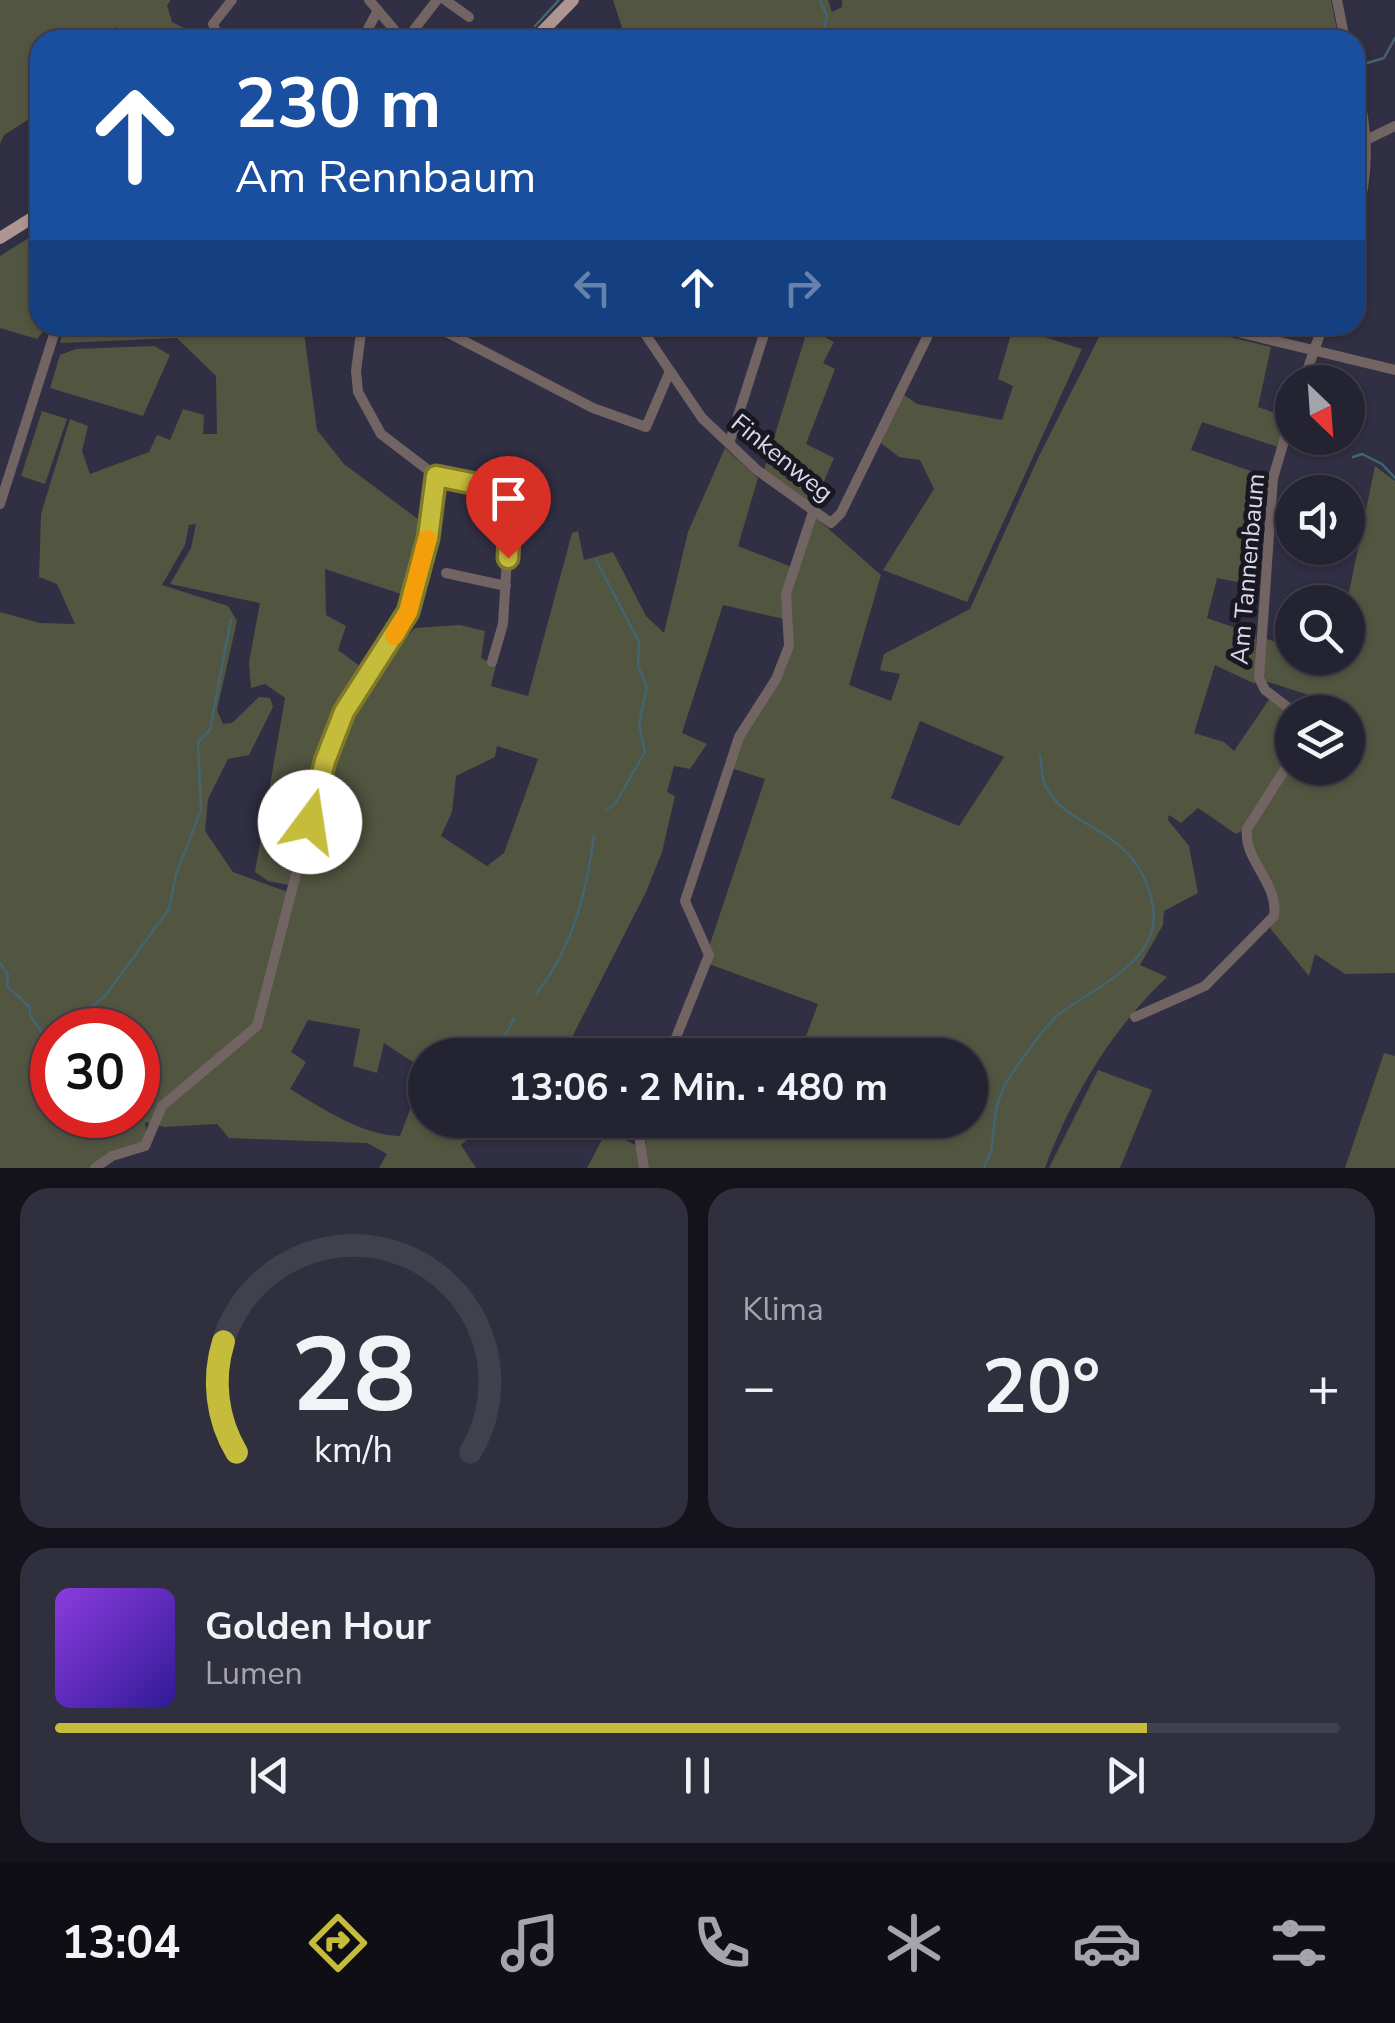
<!DOCTYPE html>
<html lang="de">
<head>
<meta charset="utf-8">
<style>
  body { margin:0; font-family:"Nunito Sans",sans-serif; background:#302f3e; color:#f1f3f6; height:100vh; display:flex; flex-direction:column; font-size:38px; white-space:nowrap }
  * { box-sizing:border-box; margin:0 }
  p { font-size:32px; color:#a3a4ac }
  .icon { flex:none; width:55px; height:55px; fill:none; stroke:currentColor; stroke-width:2; stroke-linecap:round; stroke-linejoin:round }
  .map { position:relative; height:1168px; overflow:hidden }
  .panel { display:flex; flex-direction:column; gap:20px; padding:20px; background:#14131c; flex:1 }
  .panel>* { flex:none }
  .top-card { position:absolute; left:30px; top:30px; width:1335px; height:305px; border-radius:30px; box-shadow:0 2px 8px #0004,0 0 0 2px #41404d; background:#1a4fa0; color:#fff; overflow:hidden }
  .needle { width:65px; rotate:155deg }
  .fabs { position:absolute; left:1275px; top:365px; display:grid; gap:20px }
  .fabs a { display:grid; place-items:center; width:90px; height:90px; border-radius:50%; background:#242332; box-shadow:0 2px 8px #0004,0 0 0 2px #41404d; font-size:50px }
  .speed { position:absolute; left:30px; top:1008px; display:flex; gap:20px; font-size:50px; font-weight:700; text-align:center }
  .speed>* { display:grid; place-content:center; width:130px; height:130px; border-radius:50%; background:#242332; box-shadow:0 2px 8px #0004,0 0 0 2px #41404d; line-height:1 }
  .speed .limit { border:15px solid #d22; background:#fff; color:#111 }
  .pin { position:absolute; display:grid; place-items:center; width:85px; height:85px; color:#fff; margin:-102px -42px; border-radius:50% 50% 50% 0; rotate:-45deg; box-shadow:0 0 10px #0007 }
  .pin .icon { rotate:45deg }
  .me { position:absolute; width:110px; margin:-55px; rotate:14deg; stroke-linejoin:round; filter:drop-shadow(0 0 8px #0008) }
  .turn { display:flex; align-items:center; gap:35px; height:210px; padding:0 40px; font-size:45px }
  .turn .icon { width:130px; height:130px; stroke-width:2.5 }
  .turn b { display:block; font-size:70px; line-height:85px }
  .lanes { display:flex; align-items:center; height:95px; padding:0 40px; background:#0003; justify-content:center; gap:50px; direction:ltr }
  .lanes .off { opacity:.35 }
  .big { font-size:75px; font-weight:700; line-height:1.1 }
  .panel .card { flex:1; display:flex; flex-direction:column; justify-content:center; gap:15px; min-width:0; padding:0 35px; border-radius:30px; background:#302f3e }
  .panel .dial { align-items:center; gap:0 }
  .dial svg { height:260px; overflow:visible; fill:none; stroke:#41404d; stroke-width:7; stroke-linecap:round; text-anchor:middle }
  .dial text { fill:#f1f3f6; stroke:none }
  .song { display:flex; align-items:center; gap:30px }
  .cover { width:120px; height:120px; border-radius:15px; background:linear-gradient(135deg,hsl(270 70% 55%),hsl(250 70% 35%)) }
  .played { height:10px; border-radius:5px; background:linear-gradient(90deg,#c6bc3c 85%,#41404d 85%) }
  .keys { display:flex; justify-content:space-around; direction:ltr }
  .heat { display:flex; justify-content:space-between; align-items:center; font-size:55px; direction:ltr }
  .panel .tiles { flex:1; display:grid; gap:20px; grid-template-columns:1fr 1fr }
  .card:last-child { grid-column:span 2 }
  .trip { position:absolute; left:408px; top:1038px; width:580px; height:100px; border-radius:50px; background:#242332; box-shadow:0 2px 8px #0004,0 0 0 2px #41404d; font-weight:700; line-height:100px; text-align:center }
  .menu { display:flex; height:160px; justify-content:space-around; align-items:center; background:#0e0e14; color:#a3a4ac }
  .menu .icon { width:70px; height:70px }
  .menu .active { color:#c6bc3c }
  .menu b { font-size:45px; color:#f1f3f6 }
  .map>svg:first-child { display:block }
  .green { fill:#525540; fill-rule:evenodd }
  .lines { fill:none; stroke-linecap:round; stroke-linejoin:round }
  .stream { stroke:#426571; stroke-width:2.5 }
  .minor { stroke:#716462; stroke-width:10 }
  .major { stroke:#ae9592; stroke-width:12 }
  .route-casing { stroke:#817a27; stroke-width:25 }
  .route { stroke:#c6bc3c; stroke-width:18 }
  .slow { stroke:#f59e0b; stroke-width:18 }
  .labels { text-anchor:middle; dominant-baseline:central; stroke-width:10; stroke-linejoin:round; paint-order:stroke }
  .street-label { font-size:25px; fill:#dad9e7; stroke:#191822 }
</style>
</head>
<body>
<div class="map">
<svg width="1395" height="1168" viewBox="0 0 1395 1168">
  <rect width="100%" height="100%" fill="#302f43"/>
  <path class="green" d="M0,0H171L167,5L172,22L196,34L191,40H140L115,27L107,40H40V112L4,135L0,144Z
    M613,0H828L832,12L842,7V0H1331L1339,40H626Z
    M40,231V325H49L37,339L0,328V256Z
    M64,325H303L317,430L344,464L427,526L410,597L325,569L326,615L346,626L338,650L365,670L325,747L288,885L268,881L255,872L285,698L265,684L251,688L249,662L260,603L170,584L191,548L196,524L189,525L185,545L162,585L228,606L237,621L217,710L223,724L232,723L259,697L270,698L273,707L249,755L228,759L208,799L205,831L233,872L293,894C321,792 339,707 415,628L460,625L485,631L481,658L496,665L491,686L528,696L572,533L578,531L584,560L613,552L646,616L664,633L688,532L725,448L758,478L738,546L797,569L814,516L881,575L849,685L891,701L900,674L880,670L884,654L970,609L1039,456L1105,325H1180L1271,347L1258,407L1287,417L1278,447L1202,422L1191,450L1268,477L1257,586L1217,578L1207,618L1256,635L1255,684L1215,665L1194,733L1224,742L1234,751L1270,698L1292,715V753L1244,830L1236,834L1198,808L1181,823L1169,815L1168,820L1189,846L1198,893L1164,911L1163,925L1140,965L1167,977C1112,1029 1071,1097 1045,1168H649L644,1149L652,1120H970V1055H799L818,1004L709,964V947L765,779L731,768L741,738L791,646L788,620L723,605L682,733L707,744L690,769L674,766L667,792L675,796L662,852L646,892L563,1055H425V1120H480L474,1134L461,1145L476,1168H379L387,1154L367,1143L229,1138L217,1124L165,1127L145,1122L147,1140L91,1168H0V612L40,623L75,624L57,584L39,577L41,514L70,419L88,426L82,451L90,474L149,452L157,435L170,440L183,409L204,415L203,434H217L216,376L177,338L60,343ZM920,721L1004,757L959,826L891,798ZM497,746L538,759L504,853L487,866L441,836L452,812L456,776L495,757ZM308,1020L360,1029L353,1066L377,1073L384,1043L425,1070L400,1136C361,1135 324,1109 290,1089L306,1062L291,1052ZM52,1030H138V1115H52Z
    M1013,327L1082,349L967,602L883,570L934,489L920,460L899,457L881,443L903,394L917,404L1002,420L1013,386L998,379Z
    M808,328L834,342L823,363L835,369L806,444L834,458L813,507L764,470Z
    M154,346L170,355L143,416L50,388L60,355L76,349Z
    M42,411L67,419L45,484L21,476Z
    M1375,466L1395,481V973L1345,974L1315,954L1309,976L1270,928L1277,912L1248,837L1292,762V768H1348V712H1322L1324,700L1262,680L1264,638L1292,647V658H1348L1347,602Z
    M1384,1053L1395,1056V1168H1345Z
    M1098,1070L1152,1090L1120,1168H1049Z
    M607,1130L637,1146L642,1168H587Z"/>
  <g class="lines">
    <path class="stream" d="M820,0L827,16L822,40
      M535,26L559,0
      M518,40L529,31
      M1358,59L1364,64L1384,58L1395,38
      M1353,457L1362,454L1382,464L1395,478
      M596,560L639,642L638,666L647,687L639,725L645,752L615,804L606,810
      M0,963L8,975L7,986L30,1007V1015L44,1036L46,1094
      M536,994C573,947 586,894 594,836
      M76,1030L81,1015L105,996L169,909L176,875L201,810L198,742L210,730L231,619
      M494,1055L514,1019
      M984,1168C985,1161 991,1155 992,1148C995,1115 994,1099 1015,1069C1027,1053 1043,1028 1058,1015C1092,988 1162,962 1153,907C1139,825 1065,831 1045,785C1041,777 1042,764 1040,755"/>
    <path class="minor" d="M369,0L403,40
      M445,0L469,17
      M1337,0L1345,40
      M219,40L213,24L232,0
      M362,40L378,10
      M406,40L437,0
      M1355,80C1369,131 1370,172 1355,223
      M1368,139L1395,126
      M362,325L356,371L358,392L381,434L436,476L511,491L503,624L492,662
      M433,325L593,408L646,427L670,371
      M639,325L702,418L757,470L831,523L841,513L933,325
      M1209,325L1395,370
      M1303,382L1323,325
      M1292,414L1273,478L1259,678L1265,690L1294,712
      M729,444L767,325
      M0,504L57,325
      M446,573L506,586
      M1135,1017L1205,986L1274,916C1279,883 1243,860 1247,829L1292,758
      M669,1055L709,955L685,901L739,737L776,679L789,646L786,594L813,512
      M95,1168L112,1156L145,1146L162,1106L257,1026L325,761L344,712L408,612L427,538L436,476
      M644,1168L640,1142L647,1120"/>
    <path class="major" d="M534,40L573,0
      M0,238L40,213"/>
  </g>
  <g class="lines">
    <g class="route-casing">
      <path id="route" d="M310,822L325,761L344,712L408,612L428,538L436,476L511,491L508,558"/>
    </g>
    <use href="#route" class="route"/>
    <path class="slow" d="M394,636L408,612L427,539"/>
  </g>
  <g class="labels">
    <g class="street-label">
      <text transform="translate(782 458) rotate(39)">Finkenweg</text>
      <text transform="translate(1248 569) rotate(-85)">Am Tannenbaum</text>
    </g>
  </g>
</svg>
<div class="fabs">
<a><svg class="needle" viewBox="-14 -14 28 28"><path d="M0-13l5 13h-10z" fill="#e53935"/><path d="M0 13l5-13h-10z" fill="#a3a4ac"/></svg></a>
<a><svg class="icon" aria-label="sound" viewBox="0 0 24 24"><path d="M4 9h4l5-4v14l-5-4H4zM17 9q2 3 0 6"/></svg></a>
<a><svg class="icon" aria-label="search" viewBox="0 0 24 24"><circle cx="10" cy="10" r="6"/><path d="M15 15l6 6"/></svg></a>
<a><svg class="icon" aria-label="layers" viewBox="0 0 24 24"><path d="M12 4l9 5-9 5-9-5zM3 14l9 5 9-5"/></svg></a>
</div>
<div class="speed"><div class="limit">30</div></div>
<div class="pin" style="left:508px;top:558px;background:#d93025"><svg class="icon" aria-label="arrive" viewBox="0 0 24 24"><path d="M6 21V4h12l-3 4 3 4H6"/></svg></div>
<svg class="me" style="left:310px;top:822px" viewBox="-20 -20 40 40"><circle r="19" fill="#fff"/><path d="M0-13L10 11 0 6-10 11z" fill="#c6bc3c"/></svg>
<div class="trip">13:06 · 2 Min. · 480 m</div>
<div class="top-card">
<div class="turn"><svg class="icon" aria-label="ahead" viewBox="0 0 24 24"><path d="M12 20V5M6 11l6-6 6 6"/></svg><div><b>230 m</b>Am Rennbaum</div></div>
<div class="lanes"><svg class="icon off" aria-label="left" viewBox="0 0 24 24"><path d="M17 20v-9H6M10 6l-5 5 5 5"/></svg><svg class="icon" aria-label="ahead" viewBox="0 0 24 24"><path d="M12 20V5M6 11l6-6 6 6"/></svg><svg class="icon off" aria-label="right" viewBox="0 0 24 24"><path d="M7 20v-9h11M14 6l5 5-5 5"/></svg></div>
</div>
</div>
<section class="panel">
<div class="tiles">
<div class="card dial"><svg viewBox="0 0 100 80">
<path d="M14 69A42 42 0 1 1 86 69"/>
<path d="M14 69A42 42 0 0 1 10 35" stroke="#c6bc3c"/>
<text x="50" y="56" font-size="32" font-weight="700">28</text>
<text x="50" y="72" font-size="11">km/h</text>
</svg></div>
<div class="card"><p>Klima</p>
<div class="heat"><a>−</a><b class="big">20°</b><a>+</a></div>
</div>
<div class="card">
<div class="song"><i class="cover"></i><div><b>Golden Hour</b><p>Lumen</p></div></div>
<div class="played"></div>
<div class="keys"><svg class="icon" aria-label="previous" viewBox="0 0 24 24"><path d="M18 5L8 12l10 7zM5 5v14"/></svg><svg class="icon" aria-label="pause" viewBox="0 0 24 24"><path d="M8 5v14M16 5v14"/></svg><svg class="icon" aria-label="next" viewBox="0 0 24 24"><path d="M6 5l10 7-10 7zM19 5v14"/></svg></div>
</div>
</div>
</section>
<nav class="menu">
<b>13:04</b>
<svg class="icon active" aria-label="directions" viewBox="0 0 24 24"><path d="M12 3l9 9-9 9-9-9zM9 14v-3h6M13 9l2 2-2 2"/></svg>
<svg class="icon" aria-label="music" viewBox="0 0 24 24"><path d="M9 18V5l10-2v13"/><circle cx="6" cy="18" r="3"/><circle cx="16" cy="16" r="3"/></svg>
<svg class="icon" aria-label="phone" viewBox="0 0 24 24"><path d="M5 4h4l2 5-3 2q2 4 5 5l2-3 5 2v4C11 20 4 13 5 4z"/></svg>
<svg class="icon" aria-label="climate" viewBox="0 0 24 24"><path d="M12 3v18M4 7l16 10M4 17L20 7"/></svg>
<svg class="icon" aria-label="car" viewBox="0 0 24 24"><path d="M5 17H2v-5l4-1 3-4h7l3 4 3 1v5h-3M9 17h6M6 11h13"/><circle cx="7" cy="17" r="2"/><circle cx="17" cy="17" r="2"/></svg>
<svg class="icon" aria-label="filters" viewBox="0 0 24 24"><path d="M4 7h16M4 17h16"/><circle cx="9" cy="7" r="2"/><circle cx="15" cy="17" r="2"/></svg>
</nav>
</body>
</html>
